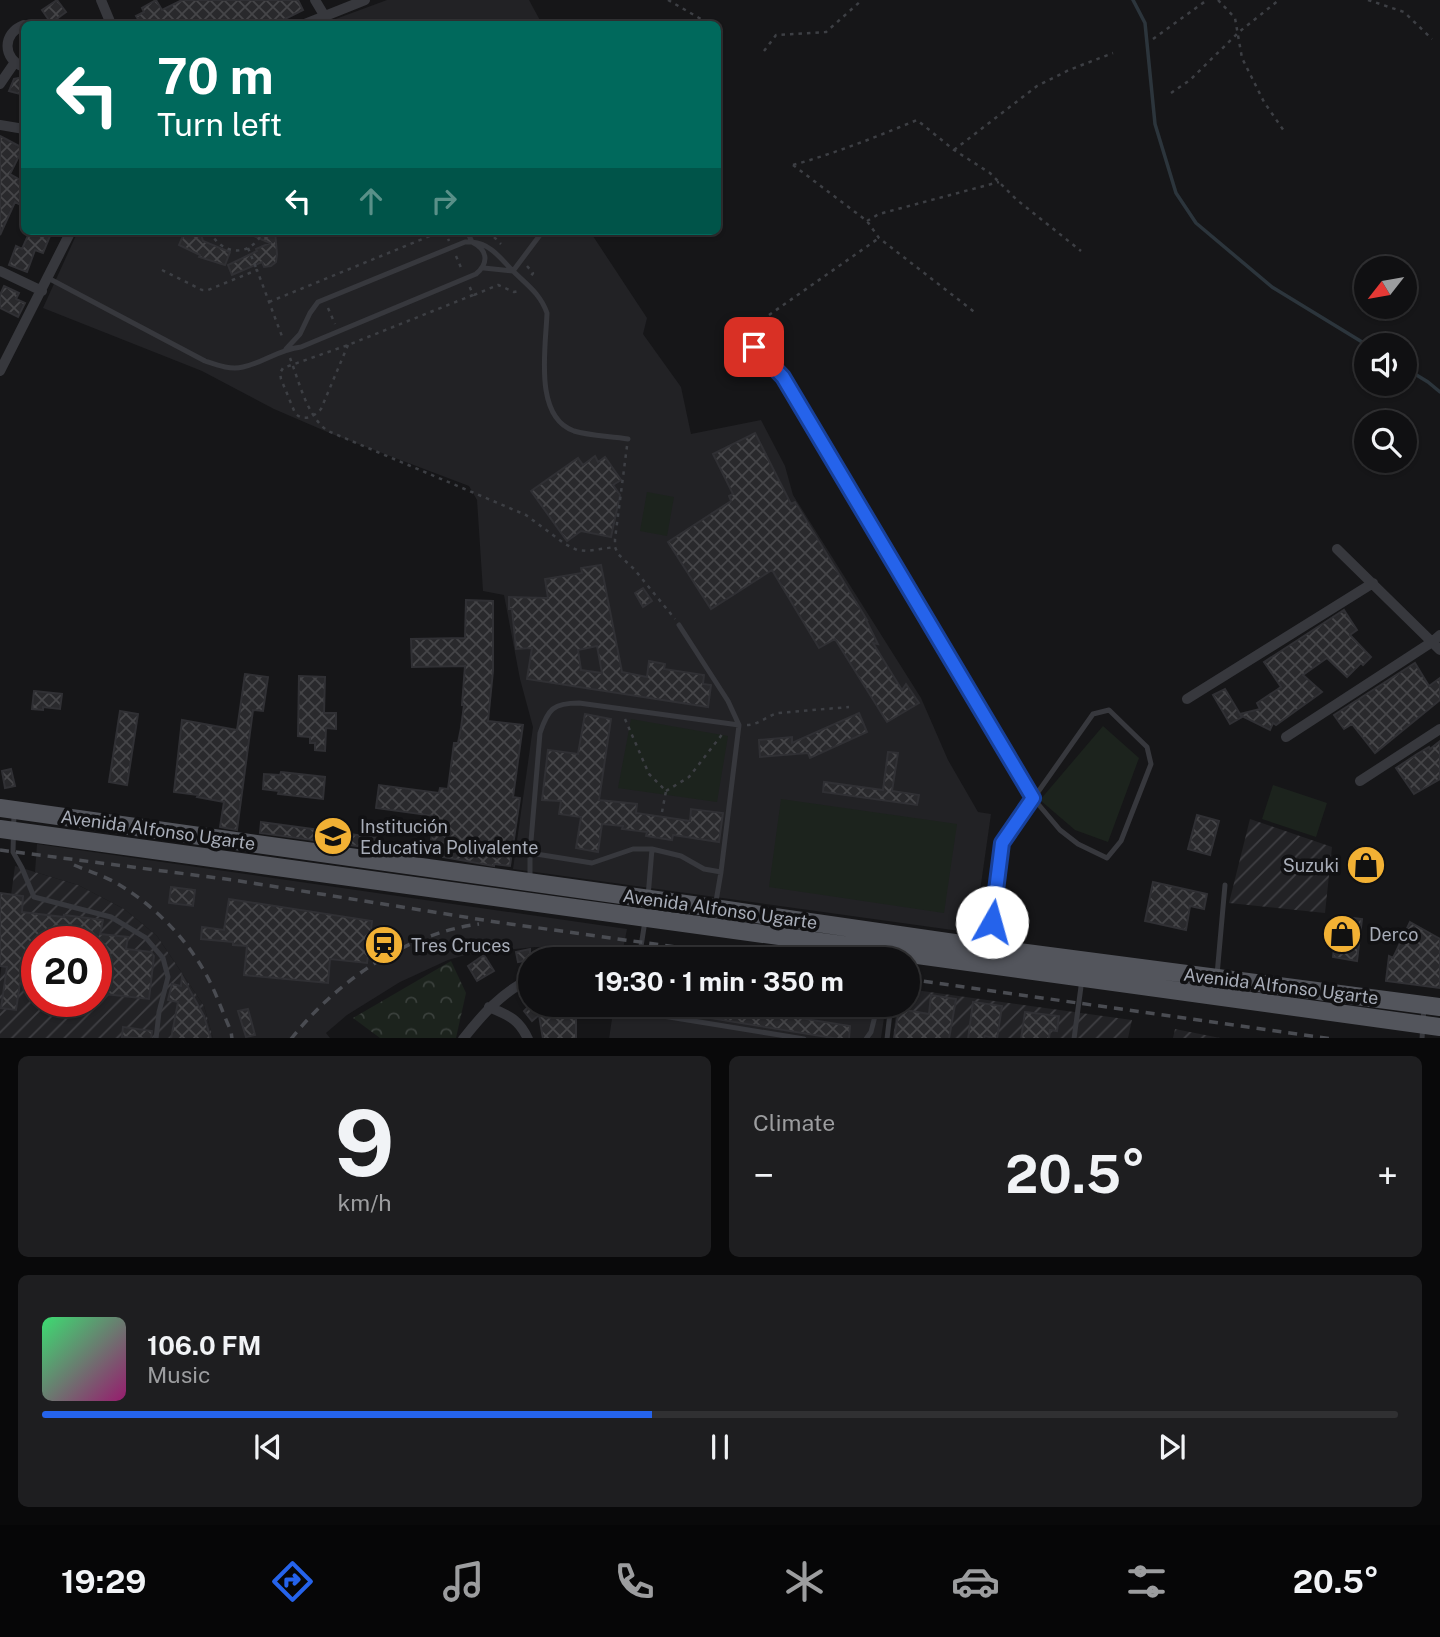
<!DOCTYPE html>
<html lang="en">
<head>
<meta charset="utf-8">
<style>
  body { margin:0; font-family:"Public Sans",sans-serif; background:#1e1e20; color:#f1f3f6; height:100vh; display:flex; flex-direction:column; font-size:26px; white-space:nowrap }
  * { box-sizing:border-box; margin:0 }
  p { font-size:23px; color:#9c9d9f }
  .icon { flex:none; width:38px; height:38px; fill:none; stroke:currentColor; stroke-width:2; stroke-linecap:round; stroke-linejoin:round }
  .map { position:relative; height:1038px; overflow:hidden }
  .panel { display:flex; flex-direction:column; gap:18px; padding:18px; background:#09090a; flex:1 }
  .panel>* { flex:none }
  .hud { position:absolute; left:21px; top:21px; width:700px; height:214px; border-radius:10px; box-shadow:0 2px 5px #0004,0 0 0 2px #303032; background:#00695c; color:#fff; overflow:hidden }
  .needle { width:46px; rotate:239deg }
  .controls { position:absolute; left:1354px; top:256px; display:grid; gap:14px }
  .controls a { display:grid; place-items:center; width:63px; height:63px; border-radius:50%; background:#101012; box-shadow:0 2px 5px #0004,0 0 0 2px #303032; font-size:35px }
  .speed { position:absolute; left:21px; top:926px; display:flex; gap:14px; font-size:35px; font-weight:700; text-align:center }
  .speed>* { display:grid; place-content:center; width:91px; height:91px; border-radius:50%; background:#101012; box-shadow:0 2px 5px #0004,0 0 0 2px #303032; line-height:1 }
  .speed .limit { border:10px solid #d22; background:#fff; color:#111 }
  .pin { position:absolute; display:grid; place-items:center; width:60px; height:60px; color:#fff; margin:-30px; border-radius:14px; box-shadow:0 4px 10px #0006 }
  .me { position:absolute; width:77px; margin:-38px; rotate:7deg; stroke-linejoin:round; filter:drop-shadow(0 0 5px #0008) }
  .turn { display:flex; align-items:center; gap:24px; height:147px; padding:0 21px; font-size:32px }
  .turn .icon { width:91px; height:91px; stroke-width:2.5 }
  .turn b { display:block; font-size:49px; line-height:60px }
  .lanes { display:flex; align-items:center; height:66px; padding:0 21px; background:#0003; justify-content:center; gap:35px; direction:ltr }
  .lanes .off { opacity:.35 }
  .big { font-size:52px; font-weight:700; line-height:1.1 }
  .panel .tile { flex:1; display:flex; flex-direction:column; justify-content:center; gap:10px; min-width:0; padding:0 24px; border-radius:10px; background:#1e1e20 }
  .panel .dial { align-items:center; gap:0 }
  .dial b { font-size:91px; line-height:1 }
  .song { display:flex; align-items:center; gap:21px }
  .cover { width:84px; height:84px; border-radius:10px; background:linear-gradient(135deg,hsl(140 70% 55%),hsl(320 70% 35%)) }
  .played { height:7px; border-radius:4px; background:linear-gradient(90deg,#2563eb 45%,#303032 45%) }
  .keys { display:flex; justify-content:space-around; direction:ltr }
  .heat { display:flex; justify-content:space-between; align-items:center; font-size:38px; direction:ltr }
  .panel .tiles { flex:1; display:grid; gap:18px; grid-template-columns:1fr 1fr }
  .tile:last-child { grid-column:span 2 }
  .trip { position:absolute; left:518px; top:947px; width:402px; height:70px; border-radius:35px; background:#101012; box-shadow:0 2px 5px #0004,0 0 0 2px #303032; font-weight:700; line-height:70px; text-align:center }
  .tab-bar { display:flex; height:112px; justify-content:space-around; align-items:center; background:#060607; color:#9c9d9f }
  .tab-bar .icon { width:49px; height:49px }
  .tab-bar .active { color:#2563eb }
  .tab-bar b { font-size:32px; color:#f1f3f6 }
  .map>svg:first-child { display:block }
  .built { fill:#222225 }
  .industrial { fill:url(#industrial-furrows); fill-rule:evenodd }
  .grass { fill:#1c231d }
  .forest { fill:url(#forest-crowns) }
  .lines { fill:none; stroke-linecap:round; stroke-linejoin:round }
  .stream { stroke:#2c353c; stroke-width:3.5 }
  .building { fill:url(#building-cross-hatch); stroke:#303034; stroke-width:2; fill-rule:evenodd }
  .path { stroke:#3d3f44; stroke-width:2.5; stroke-dasharray:3.5 5; stroke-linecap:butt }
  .lane { stroke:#37383d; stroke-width:5 }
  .street { stroke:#37383d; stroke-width:10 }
  .primary { stroke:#53555c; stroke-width:18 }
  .rail { stroke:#4a4c52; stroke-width:3.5; stroke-dasharray:9 7; stroke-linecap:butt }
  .route-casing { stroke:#184099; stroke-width:18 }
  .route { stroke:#2563eb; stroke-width:12 }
  .labels { text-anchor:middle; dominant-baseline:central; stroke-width:7; stroke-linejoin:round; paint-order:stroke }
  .poi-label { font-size:18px; fill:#a8adb8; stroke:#111113; text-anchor:start }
  .street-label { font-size:18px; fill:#a8adb8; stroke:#111113 }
</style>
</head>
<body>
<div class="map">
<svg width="1440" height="1039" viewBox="0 0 1440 1039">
  <defs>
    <pattern id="industrial-furrows" width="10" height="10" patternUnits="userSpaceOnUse" patternTransform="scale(1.75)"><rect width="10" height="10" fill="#222225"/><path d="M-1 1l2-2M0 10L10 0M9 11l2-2" fill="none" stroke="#3f3f43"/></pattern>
    <pattern id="forest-crowns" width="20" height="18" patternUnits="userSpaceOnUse" patternTransform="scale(1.75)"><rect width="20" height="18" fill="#1c231d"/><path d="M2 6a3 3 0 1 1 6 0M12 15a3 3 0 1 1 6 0" fill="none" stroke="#3a403c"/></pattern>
    <pattern id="building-cross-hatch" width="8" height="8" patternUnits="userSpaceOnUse" patternTransform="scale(1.75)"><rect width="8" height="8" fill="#29292c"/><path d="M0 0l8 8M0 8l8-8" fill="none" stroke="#454548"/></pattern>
  </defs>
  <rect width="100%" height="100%" fill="#161618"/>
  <path class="built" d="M387,0H529L542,24H322Z
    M78,231H593L591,233L647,318L643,334L681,387L691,434L761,420L785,466L793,495L921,698L948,760L978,812L991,814L974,933L513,869L533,727L520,679L504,595L483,591L477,500L469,486L332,434L274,409L202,371L43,308Z
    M37,844L627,929L623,949L535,947L469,954L448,960L400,982L347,1015L326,1033L330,1038H213L204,1006L157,936L124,909L78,885L35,872Z
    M614,1005H886L881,1038L609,1039Z"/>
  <path class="industrial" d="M1250,819L1332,847L1325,913L1229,903Z
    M15,866L78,885L124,909L157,936L204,1006L213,1038L0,1039V977ZM37,942H96V1001H37Z
    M908,989L1132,1020L1128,1038L893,1039L897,1005L908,1004Z
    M1175,1029L1220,1038H1173Z"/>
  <path class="grass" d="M647,492L674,497L667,536L640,531Z
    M631,719L728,736L717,802L618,788Z
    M1103,726L1139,758L1108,842L1075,830L1040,800Z
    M1273,785L1327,803L1316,837L1262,819Z
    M781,799L957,824L944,913L769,887Z"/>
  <path class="forest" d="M451,961L466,993L456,1038H380L353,1018Z"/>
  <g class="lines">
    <path class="stream" d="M1133,0L1145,23L1155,124L1176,193L1196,223L1272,287L1367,345
      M1405,368L1428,382L1440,392"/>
  </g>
  <path class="building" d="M57,0L66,12L51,23L42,10Z
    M156,0L162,10L182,0H298L303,10L275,24H208L206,20L197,24H141L136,16L144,12L142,8Z
    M24,77V95L9,91L14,79Z
    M0,136L23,148L10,174L24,182V207L15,202L0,235Z
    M30,231H52L43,253L35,250L27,272L9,265L16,246L22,249Z
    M185,231H200L203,241L230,252L225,265L199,257L200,255L179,245Z
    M242,231H275L277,254L276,262L271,266L264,267L262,262L232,275L228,265L257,251L256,249L270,243Z
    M4,286L19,293L16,299L25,303L18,317L0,308V295Z
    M755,433L791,504L795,502L867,620H866L878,644L873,643L902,690L906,684L919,703L887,722L835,639L819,648L772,570L711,609L668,542L731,501L729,496L733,494L713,454Z
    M595,456L598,462L605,457L621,480L613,485L620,495L611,537L581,531L567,541L531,491L578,458L583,465Z
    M601,565L622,672L647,677L649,661L665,664L664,669L704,675L703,684L711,685L708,707L527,679L532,648L516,649L512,609H509V597L548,598L545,579L582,573L581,568ZM597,646L602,673L581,670L578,650Z
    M643,588L652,601L643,607L635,593Z
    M466,600L493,601V671L488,721L523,725L513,797L520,798L510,866L494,864V866L443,857L445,843L431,840L435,816L376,808L379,785L439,793L440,788L448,789L454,743H458L461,728L464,705H462L465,666L412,667L411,639L465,638Z
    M1344,610L1357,630L1350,635L1371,657L1363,665L1361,663L1347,677L1327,658L1303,675L1322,692L1276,725L1273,723L1270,730L1240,715L1242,717L1230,724L1213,695L1225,689L1240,714L1260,709L1257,703L1281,687L1264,662Z
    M1415,663L1429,686L1440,678V700L1375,753L1352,724L1344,729L1334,715Z
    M245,674L268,677L263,711L253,710L237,830L220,827L224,802L197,797L198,795L174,792L182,720L237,730Z
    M299,676L325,677L324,713H336V729L326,728L325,751L315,750V743H310V737L298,736Z
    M34,691L62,694L60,709L43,707V710L32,709Z
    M120,711L138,714L127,785L109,782Z
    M859,713L867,732L810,758L808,753L760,757L759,740L792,737V743Z
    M585,714L611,719L599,800L637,804L636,813L677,819L690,821L691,809L723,813L719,842L673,835L672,840L646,836L647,832L622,829L623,826L602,824L598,852L576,848L581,817L559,814L561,801L542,800L548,750L578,754Z
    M1440,741V779L1414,794L1396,768L1417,754L1429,747L1430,749Z
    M888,752L898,753L892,791L919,795L917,805L823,792L824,782L883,790Z
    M11,769L15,786L5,788L2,771Z
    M281,772L325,777L323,799L278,794L279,791L263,789L264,774L280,775Z
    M1197,815L1219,821L1210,855L1188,849Z
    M261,822L380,838L378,849L260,833Z
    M1153,882L1207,894L1204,909L1190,906L1186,930L1145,921Z
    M171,887L195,890L193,906L169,903Z
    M0,893L23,896L22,912L64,917V915L103,920L100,934L128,937L126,949L151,952L154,956L149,999L96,993V942H37V985L20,983L16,1010L1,1008L7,967L0,966Z
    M229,899L372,921L367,963L330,959L328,983L244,975L247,946L233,945V942L201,939L202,927L224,930Z
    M1338,916L1362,919L1357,961L1333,957Z
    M1410,922L1440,939V988L1386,981L1389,956L1393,958Z
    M530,949V960L518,962L516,952Z
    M484,955L494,971L477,981L468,966Z
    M182,976L204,1016L211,1039H171L178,1002L168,1000L172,984L181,986Z
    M931,995L956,999L949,1039H894L899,1009L929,1014Z
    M973,1002L1002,1006L997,1039L985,1036L984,1039H968Z
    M531,1004H576V1039H543L539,1015L532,1021L524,1011Z
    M712,1004L850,1026L849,1039H839L710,1018Z
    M248,1009L255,1035L246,1037L238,1011Z
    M1025,1012L1059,1016L1057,1031L1050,1030L1049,1039H1021Z
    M123,1027L152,1031L151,1039L122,1037Z"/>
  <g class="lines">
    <path class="path" d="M668,0L701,19
      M1218,0L1235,18L1242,58L1264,102L1284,131
      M1368,0L1404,12L1432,39
      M1153,39L1207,0
      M764,51L776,35L826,32L862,0
      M1171,93L1190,80L1239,32L1279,0
      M954,150L1037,86L1069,70L1113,53
      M793,165C836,153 876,137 917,120L954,150L990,173L1017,200L1081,251
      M793,165L867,221L879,238L977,314
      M867,221L879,214L999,182
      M210,231C222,257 252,257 263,231
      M445,231L449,241
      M488,231L501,244
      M248,248L257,270
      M456,256L462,270
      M527,266L533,273L530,278
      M162,270L202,290H208L257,270L283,339
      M474,295L498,285L514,292L519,291
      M269,302L442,231
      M328,308L335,324
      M769,315L879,238
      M348,345L321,409C314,417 303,422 295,413L281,379L280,373L283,368L348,345L473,295L469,285
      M290,358C299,381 307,417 328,431L526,515L565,544L577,550L587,551L615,547
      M627,446L615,539V547L618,554L634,569L675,619
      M625,719L649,774L666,791L662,812
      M747,725C758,725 767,716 778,713L849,707
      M666,791L689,777L724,732"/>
    <path class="lane" d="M467,231L472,242C491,244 500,258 512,270C526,284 540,293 547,313C546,346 533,417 574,431C590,436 611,436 628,439
      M484,268L513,271
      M513,271L543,231
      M48,278L205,361C217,365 230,370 243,367C263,363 277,350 301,347L476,274C489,263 488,250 472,242H465L318,302L310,313L300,334L286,349
      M754,347L783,377L1033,798L1060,830L1078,844L1107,858L1121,841L1151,764L1147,747L1109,710L1093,714L1002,843L989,944
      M679,625L728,701L739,725L721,872L712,925
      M14,813L13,852L22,868L34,897L111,917L146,938L163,958L168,977L159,1012L156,1039
      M530,853L592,863L633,849H652L681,856L704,869L721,872
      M530,880V853L540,733C548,709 553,703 579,703L739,725
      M648,897L652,849
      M639,959L645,921
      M1217,975L1225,885
      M640,1004L650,1013L657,1015L804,1039
      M866,1039L871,1032L878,1004
      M887,1039L891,1004
      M1074,1039L1082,979
      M1422,1039L1424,1007"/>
    <path class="street" d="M101,0L111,24
      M315,0L324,15
      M305,24L365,0
      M24,25C2,33 2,59 24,67
      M0,84L15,62
      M0,125L24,129
      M0,271L42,291
      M0,371L71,231
      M1337,549L1440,650
      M1187,699L1373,583
      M1286,737L1432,642L1440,635
      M1360,781L1440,729
      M625,959L639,958
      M489,1007C508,1015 519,1019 528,1039
      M463,1039C482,1015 502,992 530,979"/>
    <path class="primary" d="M0,808L714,908L989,948L1440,1007
      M0,829C480,896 960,960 1440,1027"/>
    <path class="rail" d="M0,850L233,880L496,922L762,959
      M74,865C88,871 105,876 118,884C158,908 192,944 212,986C219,1001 224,1016 231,1031L232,1039
      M908,979L1333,1039
      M291,1039C337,981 405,934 479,924"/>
  </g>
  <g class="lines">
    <g class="route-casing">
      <path id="route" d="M754,347L783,377L1033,798L1002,843L992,922"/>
    </g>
    <use href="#route" class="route"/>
  </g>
  <defs>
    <g id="school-disc" transform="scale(2.0125)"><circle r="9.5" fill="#f2b134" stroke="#111113"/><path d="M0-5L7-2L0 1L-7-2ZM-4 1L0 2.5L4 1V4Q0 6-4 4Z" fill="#111"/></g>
    <g id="shop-disc" transform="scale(2.0125)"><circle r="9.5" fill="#f2b134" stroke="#111113"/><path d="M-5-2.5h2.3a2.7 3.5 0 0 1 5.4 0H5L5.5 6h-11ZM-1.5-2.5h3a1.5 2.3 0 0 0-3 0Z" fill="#111"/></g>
    <g id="station-disc" transform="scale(2.0125)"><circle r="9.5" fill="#f2b134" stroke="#111113"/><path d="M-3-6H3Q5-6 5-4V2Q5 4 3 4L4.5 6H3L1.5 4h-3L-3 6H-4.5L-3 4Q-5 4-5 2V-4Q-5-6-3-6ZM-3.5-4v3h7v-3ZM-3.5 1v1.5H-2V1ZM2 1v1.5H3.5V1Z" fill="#111"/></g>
  </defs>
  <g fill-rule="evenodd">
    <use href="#school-disc" x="333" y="836"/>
    <use href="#shop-disc" x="1366" y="865"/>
    <use href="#shop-disc" x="1342" y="934"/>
    <use href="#station-disc" x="384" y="945"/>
  </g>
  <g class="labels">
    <g class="poi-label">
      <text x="360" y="826">Institución<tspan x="360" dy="21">Educativa Polivalente</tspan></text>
      <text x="1339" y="865" text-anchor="end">Suzuki</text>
      <text x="1369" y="934">Derco</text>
      <text x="411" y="945">Tres Cruces</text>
    </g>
    <g class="street-label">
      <text transform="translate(158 830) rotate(8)">Avenida Alfonso Ugarte</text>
      <text transform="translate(720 909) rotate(8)">Avenida Alfonso Ugarte</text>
      <text transform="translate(1281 986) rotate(7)">Avenida Alfonso Ugarte</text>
    </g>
  </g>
</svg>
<div class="controls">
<a><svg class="needle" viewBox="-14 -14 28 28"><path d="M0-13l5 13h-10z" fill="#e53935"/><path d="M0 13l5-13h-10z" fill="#9c9d9f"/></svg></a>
<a><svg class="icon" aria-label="sound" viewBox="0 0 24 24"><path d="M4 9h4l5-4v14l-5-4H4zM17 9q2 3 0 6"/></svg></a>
<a><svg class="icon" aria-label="search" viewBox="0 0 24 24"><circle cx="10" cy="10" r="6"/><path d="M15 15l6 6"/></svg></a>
</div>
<div class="speed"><div class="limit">20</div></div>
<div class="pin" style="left:754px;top:347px;background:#d93025"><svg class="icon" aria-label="arrive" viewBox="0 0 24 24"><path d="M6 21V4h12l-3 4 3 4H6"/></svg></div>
<svg class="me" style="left:992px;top:922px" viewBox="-20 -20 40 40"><circle r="19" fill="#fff"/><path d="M0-13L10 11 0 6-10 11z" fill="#2563eb"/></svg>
<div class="trip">19:30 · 1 min · 350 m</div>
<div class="hud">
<div class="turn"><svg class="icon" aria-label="left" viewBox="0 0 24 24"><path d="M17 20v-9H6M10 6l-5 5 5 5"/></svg><div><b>70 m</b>Turn left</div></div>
<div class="lanes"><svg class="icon" aria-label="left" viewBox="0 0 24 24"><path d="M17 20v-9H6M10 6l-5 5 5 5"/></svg><svg class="icon off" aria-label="ahead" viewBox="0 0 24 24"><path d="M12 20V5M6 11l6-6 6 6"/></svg><svg class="icon off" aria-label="right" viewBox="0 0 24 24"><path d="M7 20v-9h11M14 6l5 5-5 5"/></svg></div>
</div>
</div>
<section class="panel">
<div class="tiles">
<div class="tile dial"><b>9</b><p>km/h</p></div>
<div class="tile"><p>Climate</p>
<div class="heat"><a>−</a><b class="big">20.5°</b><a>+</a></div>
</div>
<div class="tile">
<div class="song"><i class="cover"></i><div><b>106.0 FM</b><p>Music</p></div></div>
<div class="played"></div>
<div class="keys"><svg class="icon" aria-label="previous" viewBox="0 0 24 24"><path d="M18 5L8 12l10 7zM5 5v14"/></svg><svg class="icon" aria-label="pause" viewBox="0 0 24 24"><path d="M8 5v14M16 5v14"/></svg><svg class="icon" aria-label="next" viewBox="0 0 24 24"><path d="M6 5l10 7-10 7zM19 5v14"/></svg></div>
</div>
</div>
</section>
<nav class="tab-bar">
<b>19:29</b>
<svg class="icon active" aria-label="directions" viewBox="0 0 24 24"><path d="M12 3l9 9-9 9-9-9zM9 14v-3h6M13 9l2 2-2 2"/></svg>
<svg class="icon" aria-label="music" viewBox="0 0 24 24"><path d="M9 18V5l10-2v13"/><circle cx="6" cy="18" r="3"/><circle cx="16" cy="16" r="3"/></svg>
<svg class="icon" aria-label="phone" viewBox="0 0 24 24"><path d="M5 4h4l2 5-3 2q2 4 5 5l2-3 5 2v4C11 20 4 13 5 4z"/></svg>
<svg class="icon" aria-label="climate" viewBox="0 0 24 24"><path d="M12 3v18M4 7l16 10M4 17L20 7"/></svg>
<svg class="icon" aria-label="car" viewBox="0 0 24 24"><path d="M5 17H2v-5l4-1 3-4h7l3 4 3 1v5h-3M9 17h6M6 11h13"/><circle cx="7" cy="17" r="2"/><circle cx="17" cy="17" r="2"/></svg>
<svg class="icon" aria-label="filters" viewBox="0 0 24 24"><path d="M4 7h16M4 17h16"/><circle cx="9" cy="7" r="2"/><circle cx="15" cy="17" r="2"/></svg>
<b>20.5°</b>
</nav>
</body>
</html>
